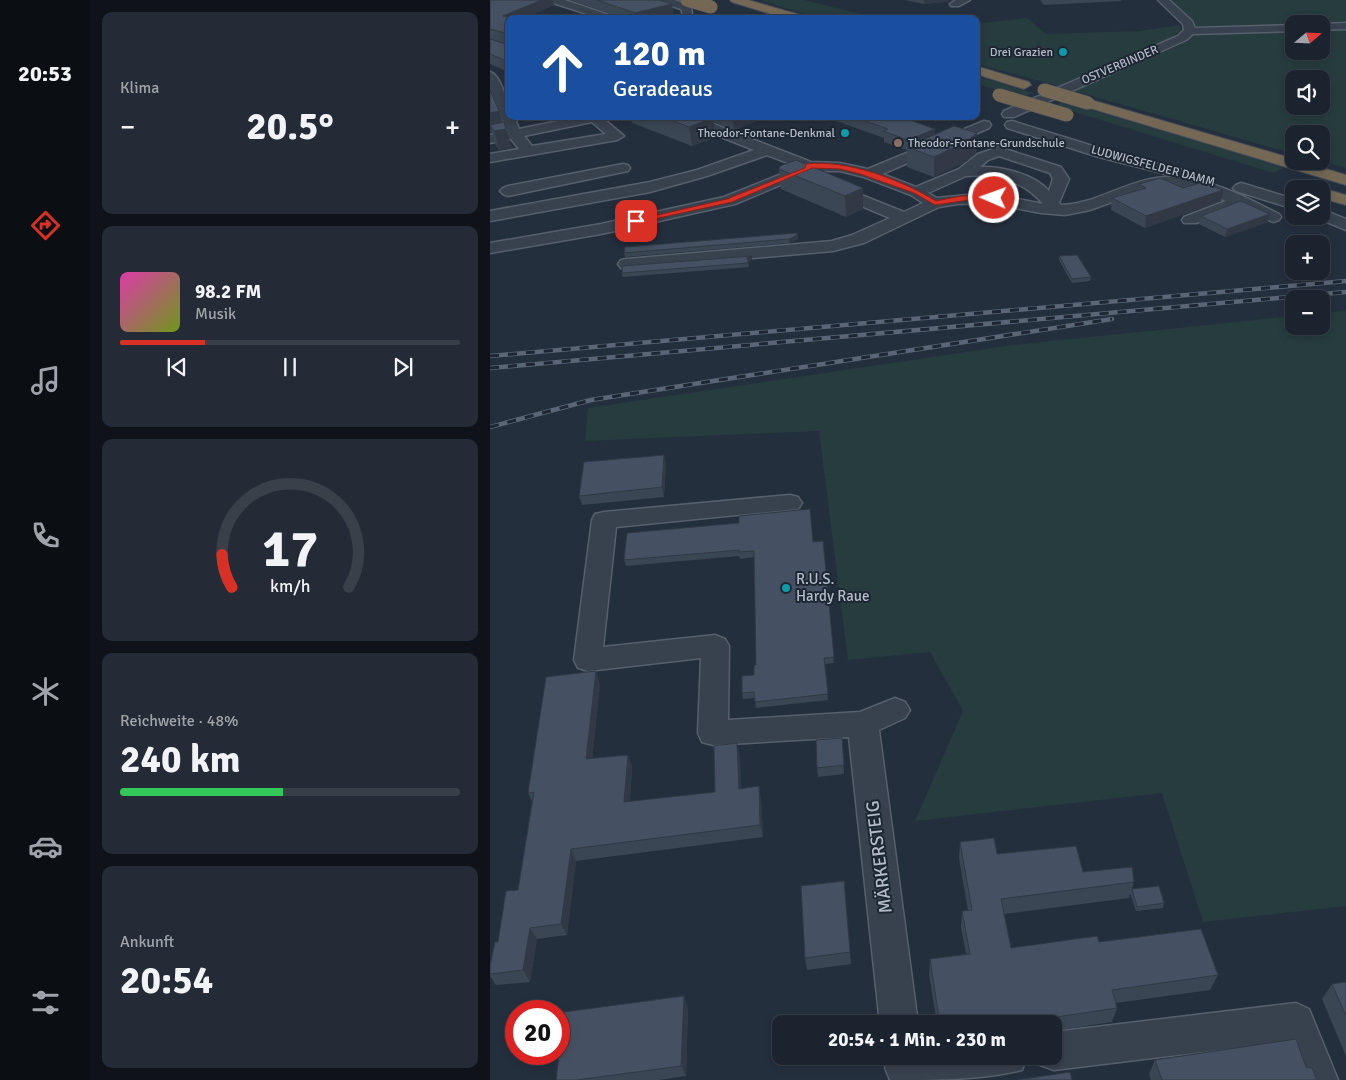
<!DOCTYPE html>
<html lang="de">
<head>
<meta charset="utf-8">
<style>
  body { margin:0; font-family:Signika,sans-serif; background:#242b36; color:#f1f3f6; height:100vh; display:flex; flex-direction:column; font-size:19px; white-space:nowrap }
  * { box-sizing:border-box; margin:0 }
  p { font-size:16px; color:#a0a4aa }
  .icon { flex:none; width:28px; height:28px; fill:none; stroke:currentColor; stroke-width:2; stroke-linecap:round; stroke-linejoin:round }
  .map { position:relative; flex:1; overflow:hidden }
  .side { display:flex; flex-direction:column; gap:12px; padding:12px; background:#0f1319; width:400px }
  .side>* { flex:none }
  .guide { position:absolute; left:15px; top:15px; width:475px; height:105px; border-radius:10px; box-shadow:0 2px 8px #0003,0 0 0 1px #39404a; background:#1a4fa0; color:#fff; overflow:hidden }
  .needle { width:32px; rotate:71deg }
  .controls { position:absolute; left:795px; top:15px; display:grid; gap:10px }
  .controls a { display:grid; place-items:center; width:45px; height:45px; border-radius:10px; background:#1b232e; box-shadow:0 2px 8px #0003,0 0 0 1px #39404a; font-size:25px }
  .speed { position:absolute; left:15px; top:1000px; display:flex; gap:10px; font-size:25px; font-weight:700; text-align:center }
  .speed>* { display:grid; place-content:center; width:65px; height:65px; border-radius:50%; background:#1b232e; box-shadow:0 2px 8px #0003,0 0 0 1px #39404a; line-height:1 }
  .speed .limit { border:8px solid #d22; background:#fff; color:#111 }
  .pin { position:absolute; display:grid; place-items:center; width:42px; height:42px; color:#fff; margin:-21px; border-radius:10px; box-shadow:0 2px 8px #0006 }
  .me { position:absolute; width:55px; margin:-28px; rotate:272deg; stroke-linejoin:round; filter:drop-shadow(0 0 4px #0008) }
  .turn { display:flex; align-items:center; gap:18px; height:105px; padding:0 25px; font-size:22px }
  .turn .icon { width:65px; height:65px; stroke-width:2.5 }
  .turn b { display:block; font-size:35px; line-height:42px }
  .big { font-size:38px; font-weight:700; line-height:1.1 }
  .side .widget { flex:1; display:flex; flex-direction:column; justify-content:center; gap:8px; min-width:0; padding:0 18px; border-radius:10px; background:#242b36 }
  .side .dial { align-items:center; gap:0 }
  .dial svg { height:130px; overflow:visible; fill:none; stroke:#39404a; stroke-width:7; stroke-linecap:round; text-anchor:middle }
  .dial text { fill:#f1f3f6; stroke:none }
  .song { display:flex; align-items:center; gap:15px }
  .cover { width:60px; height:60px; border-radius:8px; background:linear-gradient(135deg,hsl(320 70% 55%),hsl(80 70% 35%)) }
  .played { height:5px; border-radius:2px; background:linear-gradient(90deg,#d93025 25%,#39404a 25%) }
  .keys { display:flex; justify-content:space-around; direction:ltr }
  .heat { display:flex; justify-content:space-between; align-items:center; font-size:28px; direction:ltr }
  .charge { height:8px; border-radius:4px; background:linear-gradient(90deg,#34c759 48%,#39404a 0) }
  .trip { position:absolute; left:282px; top:1015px; width:290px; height:50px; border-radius:10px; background:#1b232e; box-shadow:0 2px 8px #0003,0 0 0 1px #39404a; font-weight:700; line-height:50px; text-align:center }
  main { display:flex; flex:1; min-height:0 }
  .tab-bar { display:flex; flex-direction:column; width:90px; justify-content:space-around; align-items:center; background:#0b0e12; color:#a0a4aa }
  .tab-bar .icon { width:35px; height:35px }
  .tab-bar .current { color:#d93025 }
  .tab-bar b { font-size:22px; color:#f1f3f6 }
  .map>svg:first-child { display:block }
  .green { fill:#263c3f; fill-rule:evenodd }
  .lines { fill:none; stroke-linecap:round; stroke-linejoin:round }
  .minor-casing { stroke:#565f6c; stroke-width:3 }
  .highway-casing { stroke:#434c59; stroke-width:2 }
  .minor { fill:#38414e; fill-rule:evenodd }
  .highway { fill:#746855; fill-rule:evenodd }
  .rail-casing { stroke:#5a6575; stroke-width:4.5 }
  .rail { stroke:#1d2633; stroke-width:3; stroke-dasharray:9; stroke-linecap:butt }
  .highway-bridge-casing { stroke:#434c59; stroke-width:14; stroke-linecap:butt }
  .highway-bridge { stroke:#746855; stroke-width:13 }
  .wall { fill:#3b4654 }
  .shaded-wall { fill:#303945 }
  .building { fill:#455162; stroke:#303945 }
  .route { fill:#d93025; stroke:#8d1f18 }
  .culture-dot { fill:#0f9aa8; stroke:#1d2633; stroke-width:2 }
  .education-dot { fill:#8d6e63; stroke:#1d2633; stroke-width:2 }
  .labels { text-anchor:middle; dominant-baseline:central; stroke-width:4; stroke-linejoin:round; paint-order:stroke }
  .far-poi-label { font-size:12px; fill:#b4bcc9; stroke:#1d2633; text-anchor:end }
  .far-street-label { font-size:12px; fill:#b4bcc9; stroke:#1d2633 }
  .poi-label { font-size:15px; fill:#b4bcc9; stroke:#1d2633; text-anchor:start }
  .near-street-label { font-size:18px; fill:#b4bcc9; stroke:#1d2633 }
</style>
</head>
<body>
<main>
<nav class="tab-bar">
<b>20:53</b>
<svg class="icon current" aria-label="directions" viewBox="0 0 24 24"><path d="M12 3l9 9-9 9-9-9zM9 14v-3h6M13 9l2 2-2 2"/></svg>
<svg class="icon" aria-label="music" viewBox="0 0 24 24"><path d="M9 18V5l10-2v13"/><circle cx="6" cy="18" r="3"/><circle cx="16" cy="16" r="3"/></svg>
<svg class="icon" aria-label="phone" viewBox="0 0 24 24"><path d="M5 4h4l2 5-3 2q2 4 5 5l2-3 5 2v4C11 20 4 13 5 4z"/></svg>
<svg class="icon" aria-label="climate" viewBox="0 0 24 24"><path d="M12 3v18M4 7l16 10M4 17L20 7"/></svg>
<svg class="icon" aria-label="car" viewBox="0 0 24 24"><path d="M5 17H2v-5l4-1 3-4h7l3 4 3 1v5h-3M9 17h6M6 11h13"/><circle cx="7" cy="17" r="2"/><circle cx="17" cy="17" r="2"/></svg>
<svg class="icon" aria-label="filters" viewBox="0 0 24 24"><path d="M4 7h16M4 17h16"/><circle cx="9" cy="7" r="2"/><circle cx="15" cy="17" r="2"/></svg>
</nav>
<section class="side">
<div class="widget"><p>Klima</p>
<div class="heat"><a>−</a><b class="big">20.5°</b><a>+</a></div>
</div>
<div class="widget">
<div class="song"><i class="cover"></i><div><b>98.2 FM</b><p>Musik</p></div></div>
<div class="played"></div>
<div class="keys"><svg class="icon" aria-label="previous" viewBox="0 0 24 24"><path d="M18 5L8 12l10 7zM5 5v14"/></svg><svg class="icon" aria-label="pause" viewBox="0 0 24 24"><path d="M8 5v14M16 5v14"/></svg><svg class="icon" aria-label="next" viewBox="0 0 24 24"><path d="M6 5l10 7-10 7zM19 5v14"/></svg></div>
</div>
<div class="widget dial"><svg viewBox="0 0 100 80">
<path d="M14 69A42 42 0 1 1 86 69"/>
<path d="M14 69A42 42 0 0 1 8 49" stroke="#d93025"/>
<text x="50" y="56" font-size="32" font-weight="700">17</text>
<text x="50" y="72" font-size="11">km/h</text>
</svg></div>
<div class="widget"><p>Reichweite · 48%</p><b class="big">240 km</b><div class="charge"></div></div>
<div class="widget"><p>Ankunft</p><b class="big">20:54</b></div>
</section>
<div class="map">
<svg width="856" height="1080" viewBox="0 0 856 1080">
  <rect width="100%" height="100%" fill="#242f3e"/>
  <path class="green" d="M270,0H314L392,19H330Z
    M677,0H856V168L831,161V134H804V154L581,90L691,43L702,35L706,28L704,22ZM804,24H831V51H804ZM804,79H831V106H804Z
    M537,18L556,34L650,31L690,25L691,31L678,39L568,86L486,64V24Z
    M486,76L546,94H540L536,97L486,84Z
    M571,101L795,167L784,173L562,105L569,104Z
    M856,311V906L713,922L672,793L425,821L473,711L440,652L358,660L329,431L95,441L98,408L523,345L804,316V326H831V313Z"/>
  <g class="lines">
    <g class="minor-casing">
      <path id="minor" d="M59,0H75L130,19H113L60,2Z
        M168,0H184L200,5L202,13L201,15H193L191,9L169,2Z
        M466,0H480L469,6H461L460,4Z
        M668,0H679L702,21L705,28L804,25V31L703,34L696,40L524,117H514L512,114L514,111L688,36L694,30L693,24Z
        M856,23V29L831,30V24Z
        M0,72C11,75 19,106 19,116H24L29,129L93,116H121L115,120L134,136L127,140L0,162V154L29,149L21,139L0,143V135L17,131L0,91ZM102,122L116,134L42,146L34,136Z
        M183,116H203L321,162L350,163L378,169L494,121L499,122L501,125L499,128L392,174L426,187L469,169L488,154L509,147L571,167L579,179L569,203L571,205C612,204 642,174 688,177L609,157L517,128L515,125L517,122L522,121L619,151L693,170L696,173L693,176L688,177C724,180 757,198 789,214L791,217L789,220L783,222L749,207L706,223H694L692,220L694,217L736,201L709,190L677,186L660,188L600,210L575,215L551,213L498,203L468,204L449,207L374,243L343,251L137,269L131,268L128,264L131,260L137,259L342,241L362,235L400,218L336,191L333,188L336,185L341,183L414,212L433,203L421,195L374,177L350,171H324L245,204L111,234L0,253V243L111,224L234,197L309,167L277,155L217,176L160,192L0,221V211L160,182L207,170L264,150L185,119ZM509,156L560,173L563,179L559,191C544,174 511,166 490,167L498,160ZM499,175C522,181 537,185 553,204L498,193L447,198L438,193L476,176Z
        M133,164L138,165L140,168L138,171L18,196L13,194L10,191L13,188L18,186Z
        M751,183L804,199V209L746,191L743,188L746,185Z
        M831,209L856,219V230L825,217L831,216Z
        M300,495L308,497L312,503L308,509L126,527L113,647L225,635L235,639L239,646L238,720L370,712L405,698L415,702L420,710L415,718L389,730L428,1024H390L359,737L223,745L212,742L208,733L211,658L98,671L88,668L84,660L102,520L105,514L114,512Z
        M806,1003L819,1009L848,1080H808L794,1042L564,1070L550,1065L547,1056H564V1032Z
        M400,1056H537L532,1070C492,1080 443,1080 400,1080L395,1068Z"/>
    </g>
    <g class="highway-casing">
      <path id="highway" d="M240,0H258L314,16L316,19H297L242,2Z
        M486,66L539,82L541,85L534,89L486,74Z
        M598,99L804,159V161H810L856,175V185L593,106L591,103L593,100Z
        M831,188L856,195V205L831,198V189H827Z"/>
    </g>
    <use href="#minor" class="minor"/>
    <use href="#highway" class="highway"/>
    <g class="rail-casing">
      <path id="rail" d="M0,356L856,281
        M0,368L856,292
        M0,427L101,400L622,319"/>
    </g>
    <use href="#rail" class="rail"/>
    <g class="highway-bridge-casing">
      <path id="highway-bridge" d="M197,0L221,7
        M554,90L598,103
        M509,95L577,115"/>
    </g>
    <use href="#highway-bridge" class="highway-bridge"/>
  </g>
  <path class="wall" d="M0,0L64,5L33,19H19V72L0,64V39L16,44L0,39Z
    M81,0H169L182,4L183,14L164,19H134Z
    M415,0H461L455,2L434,4Z
    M550,0H631V1L554,5Z
    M0,90L9,111L22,148L9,150L5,144L2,133H0Z
    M140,116H280L244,130L224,122L226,137L202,146L142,123Z
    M332,116H409L445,135L486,153L477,161L444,177L417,167V150L394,142V138Z
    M289,169L373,188V209L356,217L291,189Z
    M649,184L693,188L731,201L655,228L621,210L622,198L648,190Z
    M780,214L778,222L735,237L709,224L711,216Z
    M307,233L308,239L299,243L135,257L134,253Z
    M569,256L601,277L600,281L582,283L569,260Z
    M262,260L258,262L259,267L132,277V273Z
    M174,455L176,464L174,497L92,505L89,496Z
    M333,541L344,663L335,664L338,700L266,708L265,698L253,699L252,693L264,675L266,665L264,557L250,559L249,556L136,566L134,560Z
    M110,684L102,758L138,755L142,767L140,802L225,792L250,756L251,788L271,799L273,837L86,861L77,935L47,939L40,982L6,985L0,976V966L8,942L28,890L42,802L38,793Z
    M352,738L354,774L328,777L327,768Z
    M470,842L507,854L593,872L644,882L639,898L514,914L521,948L609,942L728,975L720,990L626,1003L627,1008L622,1022L564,1031V1024H447L439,974L440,959L476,954L471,927L472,911L478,910L469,858Z
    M354,881L361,964L317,970L315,958Z
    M642,889L674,903L673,908L646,911L640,893Z
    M856,982V1056L832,999L842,984Z
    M198,1008L196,1076L169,1080H66Z
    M665,1060L816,1067L827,1080H661L659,1074Z"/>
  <path class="shaded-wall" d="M52,0H63L64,5L33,19H19V27L13,16Z
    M434,0H461L455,2L434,4Z
    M182,4L183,14L164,19H146L145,13Z
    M9,111L14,129H16L22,148L9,150L4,131L0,125V113Z
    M242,116H280L244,130Z
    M223,118L226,137L202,146L199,127Z
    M0,125L2,133H0Z
    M445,129V139L418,148V140Z
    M487,133L486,153L477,161L444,177V157Z
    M373,188V209L356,217L355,196Z
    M733,190L731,201L655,228L656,216Z
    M780,214L778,222L735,237L737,229Z
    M307,235L308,239L299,243V239Z
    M262,256V260L257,262V258Z
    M174,455L176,464L174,497L172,487Z
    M106,671L110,684L101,772L96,759Z
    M247,743L250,756L252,801L249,789Z
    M138,755L142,767L139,815L134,802Z
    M269,786L271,799L273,837L270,825Z
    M81,849L86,861L77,935L71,924Z
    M40,928L47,939L40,982L33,970Z
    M194,996L198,1008L196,1076L191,1066Z"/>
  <path class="building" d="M0,0H52L13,16L22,19H19V20H17L19,21V62L0,54V39L16,44L18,42V34L0,29Z
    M107,0H169L182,4L145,13Z
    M0,90L9,111L0,113Z
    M171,116H219L223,118L199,127Z
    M361,116H409L445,129L418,140L393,131L398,129Z
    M14,122L16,129L4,131L0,125Z
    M464,126L487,133L477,141L444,157L417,147Z
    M306,160L373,188L355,196L289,169L290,166Z
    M670,178L693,188L713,182L733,190L656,216L622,198L656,188L649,184Z
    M751,201L780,214L737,229L711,216Z
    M307,233V235L299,239L134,253L135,247Z
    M587,255L601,277L582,279L569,256Z
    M262,256L257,258L258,263L132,273V266Z
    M174,455L172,487L89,496L94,462Z
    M320,509L323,542L333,541L344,657L334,658L338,694L265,702L264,692L252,693V676L264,675V665H266L264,551L249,552V550L134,560L137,533L249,523V516Z
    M106,671L96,759L138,755L134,802L225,792L224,746L247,743L249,789L269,786L270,825L81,849L71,924L40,928L33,970L0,974V966L5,942H8L16,891L28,890L44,792L38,793L56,677Z
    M352,738L354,765L327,768L326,740Z
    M504,838L507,854L586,846L593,872L642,867L644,882L511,899L521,948L607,936L609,942L711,929L728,975L622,990L627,1008L519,1024H450L440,959L480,954L472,911L482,910L470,842Z
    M354,881L360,952L315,958L311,886Z
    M669,886L674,903L647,907L642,889Z
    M856,982V1016L842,984Z
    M194,996L191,1066L86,1080H66L74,1012Z
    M806,1039L816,1067L822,1068L827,1080H672L665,1060Z
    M580,1072L582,1080H527Z"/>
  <path class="route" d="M316,164C357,159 412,180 446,201C461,198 494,190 507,198L504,201L479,200L445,205L424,193L370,174L350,169L322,168L242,202L146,223L142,221L237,199L315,168Z"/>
  <g class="culture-dot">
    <circle cx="573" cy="52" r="5"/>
    <circle cx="355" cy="133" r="5"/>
    <circle cx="296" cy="588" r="5"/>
  </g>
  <circle class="education-dot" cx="408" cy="143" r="5"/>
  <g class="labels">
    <g class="far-poi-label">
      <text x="563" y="52">Drei Grazien</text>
      <text x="345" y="133">Theodor-Fontane-Denkmal</text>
      <text x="418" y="143" text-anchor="start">Theodor-Fontane-Grundschule</text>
    </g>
    <g class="far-street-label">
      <text transform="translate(630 65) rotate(-23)">OSTVERBINDER</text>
      <text transform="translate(663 166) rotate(15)">LUDWIGSFELDER DAMM</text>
    </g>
    <g class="poi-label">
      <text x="306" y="579">R.U.S.<tspan x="306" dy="17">Hardy Raue</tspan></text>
    </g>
    <g class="near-street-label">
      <text transform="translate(389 857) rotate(-97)">MÄRKERSTEIG</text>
    </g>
  </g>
</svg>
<div class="controls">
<a><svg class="needle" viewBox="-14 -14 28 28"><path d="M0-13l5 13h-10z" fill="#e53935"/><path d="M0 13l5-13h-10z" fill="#a0a4aa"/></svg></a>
<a><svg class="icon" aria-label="sound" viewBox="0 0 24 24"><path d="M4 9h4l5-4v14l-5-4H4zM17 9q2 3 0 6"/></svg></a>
<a><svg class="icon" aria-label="search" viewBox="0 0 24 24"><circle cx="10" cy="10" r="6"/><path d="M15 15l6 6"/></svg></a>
<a><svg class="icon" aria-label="layers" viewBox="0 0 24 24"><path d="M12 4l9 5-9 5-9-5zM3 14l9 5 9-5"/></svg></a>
<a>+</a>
<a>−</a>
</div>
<div class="speed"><div class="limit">20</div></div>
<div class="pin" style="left:146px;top:221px;background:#d93025"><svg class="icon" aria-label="arrive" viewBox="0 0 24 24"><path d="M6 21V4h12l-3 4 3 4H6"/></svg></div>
<svg class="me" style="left:504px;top:198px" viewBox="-20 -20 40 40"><circle r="17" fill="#d93025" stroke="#fff" stroke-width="3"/><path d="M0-11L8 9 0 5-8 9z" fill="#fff"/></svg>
<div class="trip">20:54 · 1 Min. · 230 m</div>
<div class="guide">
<div class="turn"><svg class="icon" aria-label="ahead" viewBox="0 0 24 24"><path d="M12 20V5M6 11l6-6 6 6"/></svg><div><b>120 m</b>Geradeaus</div></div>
</div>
</div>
</main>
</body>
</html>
